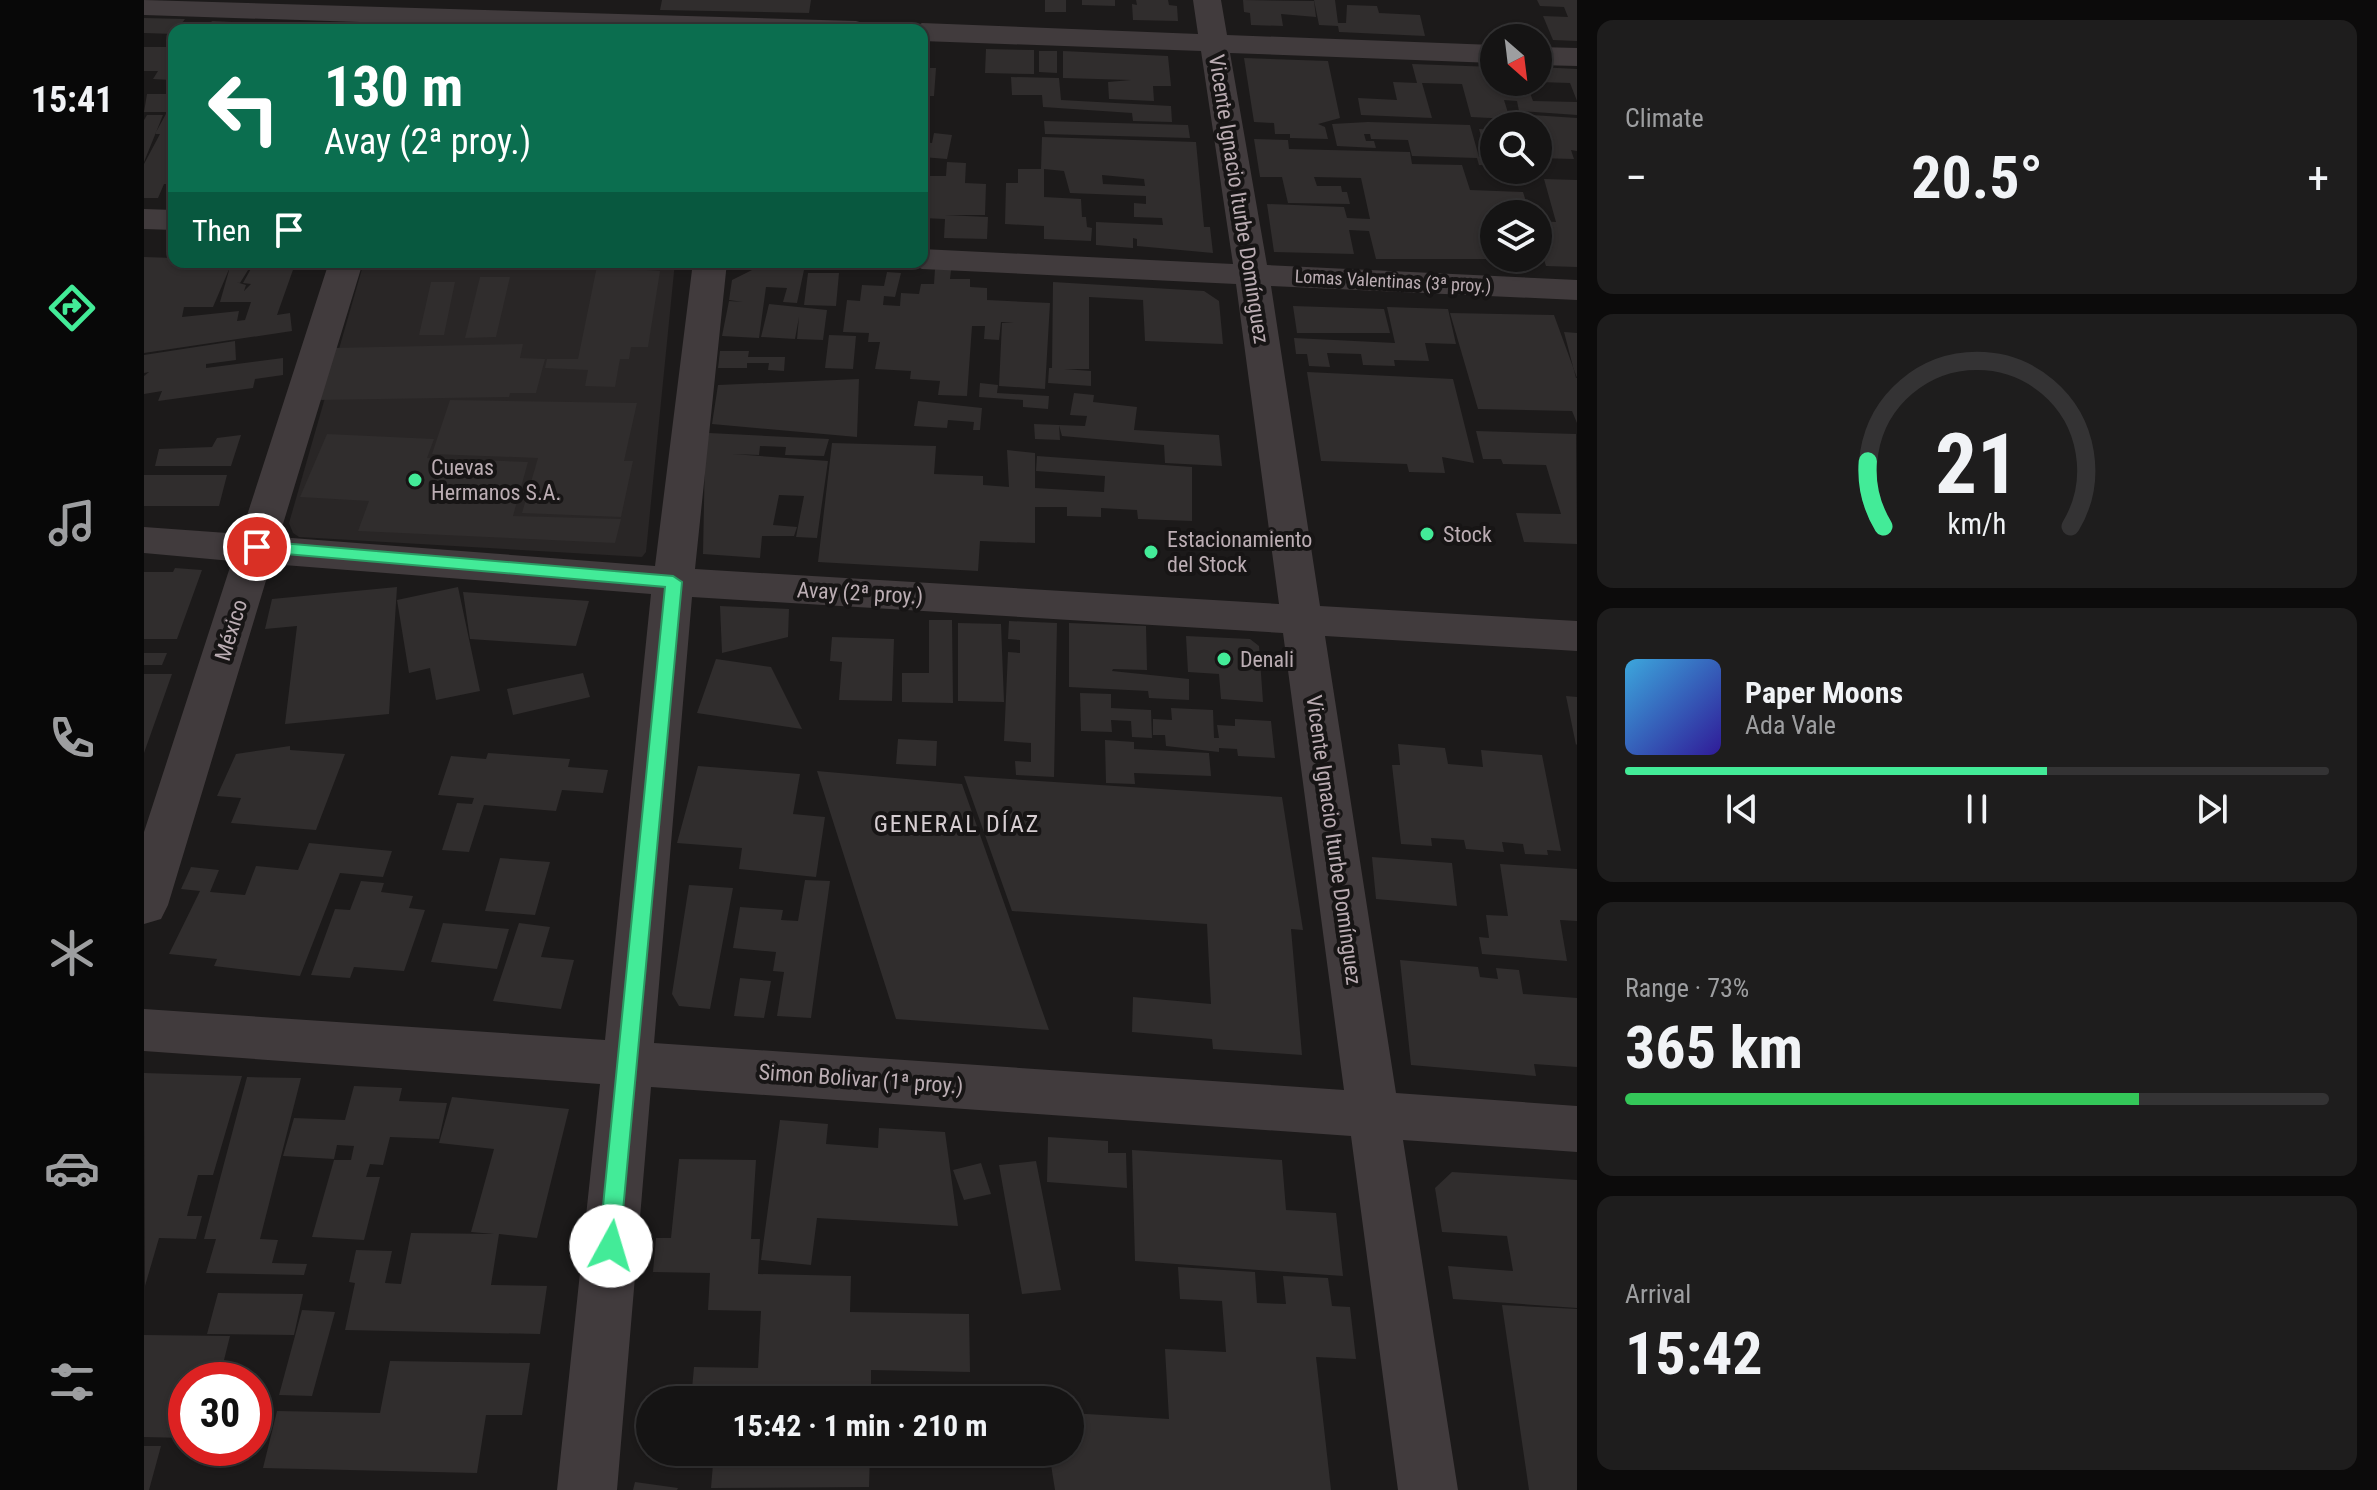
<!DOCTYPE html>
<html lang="en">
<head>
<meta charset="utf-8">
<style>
  body { margin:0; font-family:"Roboto Condensed",sans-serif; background:#1e1d1d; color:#f1f3f6; height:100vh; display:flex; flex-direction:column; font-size:30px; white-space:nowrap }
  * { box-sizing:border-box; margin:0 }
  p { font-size:26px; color:#9d9ea0 }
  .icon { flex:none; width:44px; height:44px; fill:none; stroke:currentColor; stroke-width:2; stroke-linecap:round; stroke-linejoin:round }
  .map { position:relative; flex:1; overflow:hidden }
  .side { display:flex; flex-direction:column; gap:20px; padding:20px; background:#0c0b0b; width:800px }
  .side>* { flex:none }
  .guide { position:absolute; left:24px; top:24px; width:760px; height:244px; border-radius:16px; box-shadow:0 2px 6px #0004,0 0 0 2px #343334; background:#0b6e4f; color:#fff; overflow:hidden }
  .needle { width:52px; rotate:152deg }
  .controls { position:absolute; left:1336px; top:24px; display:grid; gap:16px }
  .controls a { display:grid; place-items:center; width:72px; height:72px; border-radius:50%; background:#151414; box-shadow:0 2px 6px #0004,0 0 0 2px #343334; font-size:40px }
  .speed { position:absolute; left:24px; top:1362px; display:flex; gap:16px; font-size:40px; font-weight:700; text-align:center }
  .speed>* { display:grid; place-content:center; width:104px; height:104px; border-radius:50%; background:#151414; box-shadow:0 2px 6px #0004,0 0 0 2px #343334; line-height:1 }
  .speed .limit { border:12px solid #d22; background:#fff; color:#111 }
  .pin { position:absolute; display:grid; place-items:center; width:68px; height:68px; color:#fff; margin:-34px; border:4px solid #fff; border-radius:50%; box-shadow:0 2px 8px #0007 }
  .me { position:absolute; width:88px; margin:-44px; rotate:6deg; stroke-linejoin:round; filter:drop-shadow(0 0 6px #0008) }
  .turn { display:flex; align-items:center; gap:28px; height:168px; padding:0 24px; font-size:36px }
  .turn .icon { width:104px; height:104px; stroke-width:2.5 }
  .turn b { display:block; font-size:56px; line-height:68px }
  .then { display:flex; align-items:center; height:76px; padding:0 24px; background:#0003; gap:16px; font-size:30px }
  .big { font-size:60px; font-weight:700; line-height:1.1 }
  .side .card { flex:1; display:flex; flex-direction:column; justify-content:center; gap:12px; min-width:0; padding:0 28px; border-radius:16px; background:#1e1d1d }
  .side .dial { align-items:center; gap:0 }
  .dial svg { height:208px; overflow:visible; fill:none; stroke:#343334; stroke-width:7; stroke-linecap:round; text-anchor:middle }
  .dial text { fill:#f1f3f6; stroke:none }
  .song { display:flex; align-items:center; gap:24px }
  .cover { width:96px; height:96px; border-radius:12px; background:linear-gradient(135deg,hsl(200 70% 55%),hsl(250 70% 35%)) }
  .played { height:8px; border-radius:4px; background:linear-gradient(90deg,#43eb98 60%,#343334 60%) }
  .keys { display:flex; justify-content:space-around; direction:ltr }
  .heat { display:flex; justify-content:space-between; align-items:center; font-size:44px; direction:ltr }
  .charge { height:12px; border-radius:6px; background:linear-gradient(90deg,#34c759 73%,#343334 0) }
  .trip { position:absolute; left:492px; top:1386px; width:448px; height:80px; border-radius:40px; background:#151414; box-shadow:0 2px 6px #0004,0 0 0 2px #343334; font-weight:700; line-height:80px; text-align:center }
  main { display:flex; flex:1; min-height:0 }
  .menu { display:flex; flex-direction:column; width:144px; justify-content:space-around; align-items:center; background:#080808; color:#9d9ea0 }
  .menu .icon { width:56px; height:56px }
  .menu .current { color:#43eb98 }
  .menu b { font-size:36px; color:#f1f3f6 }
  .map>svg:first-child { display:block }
  .built { fill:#292626 }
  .building { fill:#302d2d; fill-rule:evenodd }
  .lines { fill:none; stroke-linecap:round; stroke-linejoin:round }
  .minor { fill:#413b3d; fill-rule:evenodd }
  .route { fill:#43eb98; stroke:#2c9963; stroke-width:2 }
  .poi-dot { fill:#43eb98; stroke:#171515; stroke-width:3 }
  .labels { text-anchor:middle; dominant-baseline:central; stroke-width:8; stroke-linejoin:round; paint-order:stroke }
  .far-street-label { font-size:18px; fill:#bbadb3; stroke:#171515 }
  .street-label { font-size:22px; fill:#bbadb3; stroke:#171515 }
  .poi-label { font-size:22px; fill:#bbadb3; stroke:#171515; text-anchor:start }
  .neighbourhood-label { font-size:24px; letter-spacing:2px; fill:#d7ced2; stroke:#171515 }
</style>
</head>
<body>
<main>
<nav class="menu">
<b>15:41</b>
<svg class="icon current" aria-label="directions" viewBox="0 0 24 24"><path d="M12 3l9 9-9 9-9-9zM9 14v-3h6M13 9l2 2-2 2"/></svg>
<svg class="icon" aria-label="music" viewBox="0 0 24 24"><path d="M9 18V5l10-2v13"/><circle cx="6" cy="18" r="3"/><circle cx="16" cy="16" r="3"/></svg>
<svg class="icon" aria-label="phone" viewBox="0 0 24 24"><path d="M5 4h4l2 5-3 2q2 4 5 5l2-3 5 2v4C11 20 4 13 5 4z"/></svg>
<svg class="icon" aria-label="climate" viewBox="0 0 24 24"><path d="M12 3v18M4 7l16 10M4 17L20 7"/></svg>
<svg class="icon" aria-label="car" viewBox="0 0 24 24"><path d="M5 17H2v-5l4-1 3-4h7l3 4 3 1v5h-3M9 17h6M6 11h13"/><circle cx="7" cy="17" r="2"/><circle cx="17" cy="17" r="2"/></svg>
<svg class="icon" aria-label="filters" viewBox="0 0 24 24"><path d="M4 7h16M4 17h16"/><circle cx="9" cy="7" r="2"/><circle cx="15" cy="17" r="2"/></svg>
</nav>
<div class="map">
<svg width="1433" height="1490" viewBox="0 0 1433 1490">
  <rect width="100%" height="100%" fill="#1c1a1a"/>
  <path class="built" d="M220,262H531L502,552L498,557L155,537L149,533L145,523Z"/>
  <path class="building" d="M518,0H667L665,13L516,10Z
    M901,0H922V12H901Z
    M938,0H971V6L938,5Z
    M992,0H1024L1025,5L1033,6L1034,21L989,20L988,4L993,5Z
    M1099,0L1170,1L1172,17L1137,14L1139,26L1107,25L1106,13L1100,12Z
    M1170,0H1191L1194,23H1202L1203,5L1233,6L1235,13L1276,15L1281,36L1195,32L1194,26L1175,25Z
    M1393,0H1433V41L1409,40L1399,16L1424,17L1420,7L1396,6Z
    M0,18L41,19L30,34L0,33Z
    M68,21L88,22L83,30H62Z
    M91,22H121L117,30H86Z
    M30,37V76L27,80L9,79L14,71H0V47H23Z
    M842,49L890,50V74L841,73Z
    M895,51H913V73L895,72Z
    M919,51L1024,56L1027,86H1009L1010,101L965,99L964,82L987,80L919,78Z
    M1100,58L1184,61L1196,118L1174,124L1181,127L1184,139L1146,138V134H1131L1130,123L1110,122Z
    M1268,64L1350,67V82H1382L1389,101L1433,102V115L1375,111L1373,101L1360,100L1366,119L1327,117L1318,84L1278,83L1288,118L1217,115L1214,98L1253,100L1249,82L1273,83Z
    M1394,67L1433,69V101L1426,83L1394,82Z
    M778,68H792L790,96H778Z
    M867,77L915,78L917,100L1027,106L1028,122L989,121L988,113L899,107L898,95H868Z
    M3,94H30V184H20L14,198H0V164L16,134H11L23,112H0Z
    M3,115H19L0,162V120Z
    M1388,115L1433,118V151L1427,150L1430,159L1394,158V126Z
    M900,121L1044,125L1046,138L901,134Z
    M1224,122L1326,125L1335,157H1350V165H1335L1333,158L1268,156L1264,140L1227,139L1226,134H1220L1222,141H1230L1232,148L1193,146L1188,124Z
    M1335,129L1350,130V150L1341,149Z
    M790,133L808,135L803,159L778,157V142L788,143Z
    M898,137L1052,142L1060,227H1066L1069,253L993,246V239L989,238V248L952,245V222L1019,225L1018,218L990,217V203L1002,204V196L926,193L920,171L900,169V197L937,199L938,217H942L943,227L948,228L947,241L900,239V226L861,224L862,183H874V169H897ZM958,175L1000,179L1001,186L959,184Z
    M1110,139L1144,140L1145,149L1266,152L1268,164L1318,165L1326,190L1379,192L1386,214H1350V258L1346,259H1232L1225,231L1205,230L1210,254L1130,252L1123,204L1200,207L1203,218L1226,219L1217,178L1170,177L1173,186H1197L1198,192H1203L1206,204L1144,203L1138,177H1116Z
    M803,162L822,163L821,183L842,184L841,215H801L844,217L843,239L800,238L801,219L778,218V176H802Z
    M1400,179L1433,180V267L1402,266L1394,241V221L1412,222Z
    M0,257L30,258V262H109L96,283L92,282L102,285L100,291L107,284L99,283L109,265L150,267L133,315L146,313L148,331L0,353ZM86,267L76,302H107L101,320L93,321L95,311L38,317L40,307H69Z
    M453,266L516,271L504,347H487L485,359H476L471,387L441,386L444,370L401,368L403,359H434Z
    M612,268L660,270L653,303L639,302L643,288L622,287L615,338L578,336L585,301L599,302L585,300L588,280Z
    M791,269L807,270L806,279H826V287L843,288V300L906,303L901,389L855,386L858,323L870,322H857L855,340L840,339L841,326H828L823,396L794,395L796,381L766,379L767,371L731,369L736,342H724L725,333L699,332L703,300L716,301L718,285L740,286L743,272L757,273L751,297L740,296L739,305L756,306L757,293L775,294L777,284H790Z
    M664,273H695L692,306L660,305Z
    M336,277H366L352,337L321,338Z
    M287,282H311L300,335H275Z
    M909,282L1060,291L1075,301L1079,344L1001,341L999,300L945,297V369H920L947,371V386L904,383L905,368H908Z
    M625,304L683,310L679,340L653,339L655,317L651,339L617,337Z
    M1149,306L1240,309L1246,333H1153Z
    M1243,307L1304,309L1312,344L1281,343L1285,361L1250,360L1251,366L1219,365L1217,354L1183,353L1186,367L1165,366L1163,354H1152L1150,338L1251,343Z
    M1306,313L1410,315L1433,378V423L1428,411L1334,409Z
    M1420,332L1433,333V378H1432Z
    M685,335L712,336L709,369L681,368Z
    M91,341L92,360L62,364V368L139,358V375L111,379L109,388L14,401L18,391L0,394V376L5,372L0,373V355Z
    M379,344L376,358L401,359L392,393H366L365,397L173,400L188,348Z
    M576,351H605L604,357H641L640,371L624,370L625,363H603V368H574Z
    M1163,372L1309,379L1330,463L1298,457L1301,473L1265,472L1263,464L1177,461Z
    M715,379L713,437L568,424L574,385Z
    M836,383L854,385L853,393L905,396L904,409L879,407V400L835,397Z
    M930,393L950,395L949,402L993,407L990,430L1075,435L1078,466L1021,463L1020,445L918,436L915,425L916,440L891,439L890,424L915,425L941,426L943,416L926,415Z
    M306,400L493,403L480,461H489L477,517L378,513L394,458L288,454Z
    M774,401L838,408L836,430H829L830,422L804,420L803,428L770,426Z
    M1332,431L1432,434L1433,544L1380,542L1372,513L1417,514L1402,465L1359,464L1357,459H1339Z
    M565,433L685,439L680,456L641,455L642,447L616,446L615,455L588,454L684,461L673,538L652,537L660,496L635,495L629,525L653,527L650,536H618L616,558L559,554L561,454Z
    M183,434L290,439L283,458L384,462L369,516L477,519L471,543L214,531L225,501L156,497Z
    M97,435L87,466H11L15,449L68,447L73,438Z
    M688,443L792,446L790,474L839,476V485L865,487L863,450L891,453V488L960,492L961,476L892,471L893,456L1048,467V521L994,519L993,510L957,508V517L923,516V507H891V543L836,541L834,571L674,562Z
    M0,475H83L75,506H0Z
    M31,568L58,570L33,639H0V572H29Z
    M253,587L245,714L141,724L153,626L121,629L128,599Z
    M314,587L336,691L292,700L286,668L265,673L253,600Z
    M319,592L445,601L432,646L326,639Z
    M576,606L645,609L644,637L578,653Z
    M785,620H808L809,703L758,702V673H785Z
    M865,621L913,623L910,777L872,775L871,761L887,762V743L860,741L864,652L876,653V640L864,639Z
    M814,623L857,624L860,702L814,701Z
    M925,623L1002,626L1003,670L969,669L968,671L1045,679V700L1005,698L1004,691L925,687Z
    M1042,636L1106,639L1115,646L1119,702L1077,699L1075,674L1044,672Z
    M688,637L750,639L748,701L695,700L698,662L686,661Z
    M0,653H23L18,665H0Z
    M572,659L627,667L658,729L553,713Z
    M439,673L446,697L369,715L363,689Z
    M0,674H28L0,753Z
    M936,693L967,694V708L1007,710L1008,738L988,737L987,721L967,720L968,732L937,731Z
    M1422,696L1433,697V744L1432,745Z
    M1027,708L1069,710L1070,738H1075L1073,725L1091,726V719L1127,721L1131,758L1094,756L1093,749L1075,748V752L1022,746L1021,735H1009V719L1028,720Z
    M754,739L793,741L792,766L752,764Z
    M961,740L990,742V749L1065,753L1067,776L990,773L991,784L962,783Z
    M1254,744L1301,748L1304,764L1339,767L1337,750L1398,755L1417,851L1403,850L1404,855L1381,854L1379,844L1358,842L1360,852L1322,849L1320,840L1287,838L1288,846L1257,844L1248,765H1256Z
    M146,746V750L201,754L172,830L87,823L97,798L73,796L92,754Z
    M344,753L426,759L424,767L464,770L459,793L418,790L412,811L340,805L325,852L298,850L313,803L328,804L330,798L294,795L307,756L342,759Z
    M554,766L656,774L649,814L681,817L672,877L595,869L598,848L533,843Z
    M673,771L818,784L905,1030L752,1019Z
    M820,776L1138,797L1159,930L1147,929L1158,1055L1069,1049L1068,1039L988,1032L989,997L1067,1004L1063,924L868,911Z
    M165,843L248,851L239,877L196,873L156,976L70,966L73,959L25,954L56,891L37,889L47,867L75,870L66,892L101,895L112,866L154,870Z
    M1228,857L1308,863L1313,906L1232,899Z
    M356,858L406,862L391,915L341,911Z
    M1356,864L1433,869V921L1416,920L1423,961L1338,954L1335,937L1345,938L1342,915L1364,916Z
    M661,880L686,881L667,1018L633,1016L640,972L629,971L632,952L589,948L596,907L639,910L637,920L654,921Z
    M217,881L240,883L237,892L269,896L265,908L281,910L260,971L210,967L206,978L167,975L191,909L206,910Z
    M545,885L589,888L566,1009L535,1006L528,994Z
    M299,923L365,929L353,969L287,962Z
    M375,923L406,927L397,957L430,960L417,1009L349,1001Z
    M1256,960L1334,967L1336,977L1354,979L1352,968L1375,970L1379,994L1433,998V1067L1390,1064L1392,1076L1267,1065Z
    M596,978L627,981L620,1018L590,1016Z
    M0,1073L98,1076L69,1175H54L43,1216H58L52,1239L15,1238L1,1286Z
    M103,1077L157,1078L116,1239L134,1240L128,1263L163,1264L160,1275L62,1273L72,1239H60Z
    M210,1086L258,1088L255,1101L303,1103L295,1139L246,1137L239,1165L226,1164L222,1177H236L220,1240L168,1237L190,1160H207L210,1146L193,1145L190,1159L139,1156L150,1118L201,1120Z
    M308,1097L425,1109L393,1238L355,1234L347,1285L403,1286L396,1334L201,1330L211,1283L205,1282L212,1250L248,1251L241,1283L257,1284L267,1233L350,1234L327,1232L350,1149L295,1143Z
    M636,1120L684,1124L682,1144L734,1148L735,1128L801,1132L814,1226L673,1218L667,1265L617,1260Z
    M904,1137L964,1141V1153H982L983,1188L903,1182Z
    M988,1150L1138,1160L1142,1210L1192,1213L1199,1276L991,1261Z
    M535,1159L612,1160L607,1239H616L614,1274L707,1276L706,1312L825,1314L826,1372L727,1370V1400H547L550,1367L614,1368L617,1311L564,1310L566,1273L509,1272L512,1238H527Z
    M892,1161L917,1290L878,1294L855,1165Z
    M837,1163L847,1194L820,1200L809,1170Z
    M1308,1172L1433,1180V1308L1309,1299L1304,1266L1369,1271L1363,1236L1298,1232L1291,1188Z
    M1034,1267L1111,1272L1113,1303L1142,1304L1139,1276L1184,1278L1188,1306L1206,1307L1212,1359L1172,1357L1187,1490H911L905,1452H926V1413L1025,1419L1021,1349L1082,1352L1078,1301L1036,1299Z
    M74,1293L159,1294L150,1335L63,1334Z
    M1358,1305L1433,1309V1490H1385Z
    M158,1310L191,1312L168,1396L135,1395Z
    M0,1335L86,1336L75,1380H42V1438L0,1437Z
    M246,1361L386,1363L378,1415H342L333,1473L119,1468L133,1411L236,1413Z
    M0,1446H17L5,1490H0Z
    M570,1452H726L725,1487L567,1488Z
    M491,1482L534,1488L533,1490H489Z"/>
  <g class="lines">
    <path class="minor" d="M0,0L712,21L722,24L726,30H457L0,15Z
      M1049,0H1077L1083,35L1350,45V63L1086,53L1123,265L1433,280V300L1127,286L1176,606L1433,621V651L1181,636L1252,1093L1433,1106V1152L1259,1140L1314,1490H1254L1207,1136L507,1087L473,1490H413L456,1084L0,1051V1009L461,1040L507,594L127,564L24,905L17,919L0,924V832L88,561L0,553V527L97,534L185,262H219L135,537L511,566L549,262H583L551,569L1135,604L1092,284L778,269L763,262H778V249L1089,264L1057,51L778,41V30H765L778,23L1054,34ZM548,597L1139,633L1200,1090L510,1043Z
      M1394,47L1433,48V66L1394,65Z
      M0,209L30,210V230L0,229Z"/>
  </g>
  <path class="route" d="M113,541L529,576L538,582L475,1253L467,1257L459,1253L455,1246L521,587L107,551V543Z"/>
  <g class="poi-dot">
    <circle cx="271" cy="480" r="8"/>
    <circle cx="1283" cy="534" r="8"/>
    <circle cx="1007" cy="552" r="8"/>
    <circle cx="1080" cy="659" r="8"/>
  </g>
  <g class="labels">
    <g class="far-street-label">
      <text transform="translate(1249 281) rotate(3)">Lomas Valentinas (3ª proy.)</text>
    </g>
    <g class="street-label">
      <text transform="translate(1095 199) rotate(81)">Vicente Ignacio Iturbe Domínguez</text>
      <text transform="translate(716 593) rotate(3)">Avay (2ª proy.)</text>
      <text transform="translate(87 630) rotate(-73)">México</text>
      <text transform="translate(1190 840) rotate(82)">Vicente Ignacio Iturbe Domínguez</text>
      <text transform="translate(717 1079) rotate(4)">Simon Bolivar (1ª proy.)</text>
    </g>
    <g class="poi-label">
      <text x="287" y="467">Cuevas<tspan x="287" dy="25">Hermanos S.A.</tspan></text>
      <text x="1299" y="534">Stock</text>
      <text x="1023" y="539">Estacionamiento<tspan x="1023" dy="25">del Stock</tspan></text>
      <text x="1096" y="659">Denali</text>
    </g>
    <g class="neighbourhood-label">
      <text x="813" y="824">GENERAL DÍAZ</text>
    </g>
  </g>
</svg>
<div class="controls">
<a><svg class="needle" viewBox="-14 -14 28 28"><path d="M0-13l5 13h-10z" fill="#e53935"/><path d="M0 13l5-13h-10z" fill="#9d9ea0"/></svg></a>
<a><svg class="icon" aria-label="search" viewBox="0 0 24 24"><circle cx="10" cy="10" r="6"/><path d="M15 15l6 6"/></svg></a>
<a><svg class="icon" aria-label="layers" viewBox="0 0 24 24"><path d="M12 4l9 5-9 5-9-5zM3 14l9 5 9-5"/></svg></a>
</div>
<div class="speed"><div class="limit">30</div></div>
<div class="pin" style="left:113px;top:547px;background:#d93025"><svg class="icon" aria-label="arrive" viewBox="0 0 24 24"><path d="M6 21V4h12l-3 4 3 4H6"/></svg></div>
<svg class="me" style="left:467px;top:1246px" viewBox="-20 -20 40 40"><circle r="19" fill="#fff"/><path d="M0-13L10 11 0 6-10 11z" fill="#43eb98"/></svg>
<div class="trip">15:42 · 1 min · 210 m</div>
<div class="guide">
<div class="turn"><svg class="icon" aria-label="left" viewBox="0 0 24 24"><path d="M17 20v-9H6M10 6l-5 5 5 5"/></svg><div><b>130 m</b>Avay (2ª proy.)</div></div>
<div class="then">Then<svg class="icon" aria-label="arrive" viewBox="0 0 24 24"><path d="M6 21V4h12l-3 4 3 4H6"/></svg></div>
</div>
</div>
<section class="side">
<div class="card"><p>Climate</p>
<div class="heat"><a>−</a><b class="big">20.5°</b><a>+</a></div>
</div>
<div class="card dial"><svg viewBox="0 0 100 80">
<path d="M14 69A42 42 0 1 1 86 69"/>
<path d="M14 69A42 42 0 0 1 8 44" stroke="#43eb98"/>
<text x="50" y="56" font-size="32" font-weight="700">21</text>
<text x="50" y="72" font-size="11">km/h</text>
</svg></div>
<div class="card">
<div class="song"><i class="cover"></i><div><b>Paper Moons</b><p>Ada Vale</p></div></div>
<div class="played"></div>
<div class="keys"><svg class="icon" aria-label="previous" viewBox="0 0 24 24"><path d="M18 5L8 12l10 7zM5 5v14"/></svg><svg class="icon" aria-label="pause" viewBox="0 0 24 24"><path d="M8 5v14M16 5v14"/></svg><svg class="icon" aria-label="next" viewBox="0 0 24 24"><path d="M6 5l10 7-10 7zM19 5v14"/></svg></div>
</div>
<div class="card"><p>Range · 73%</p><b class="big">365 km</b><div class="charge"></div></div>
<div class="card"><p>Arrival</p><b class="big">15:42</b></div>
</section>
</main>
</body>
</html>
